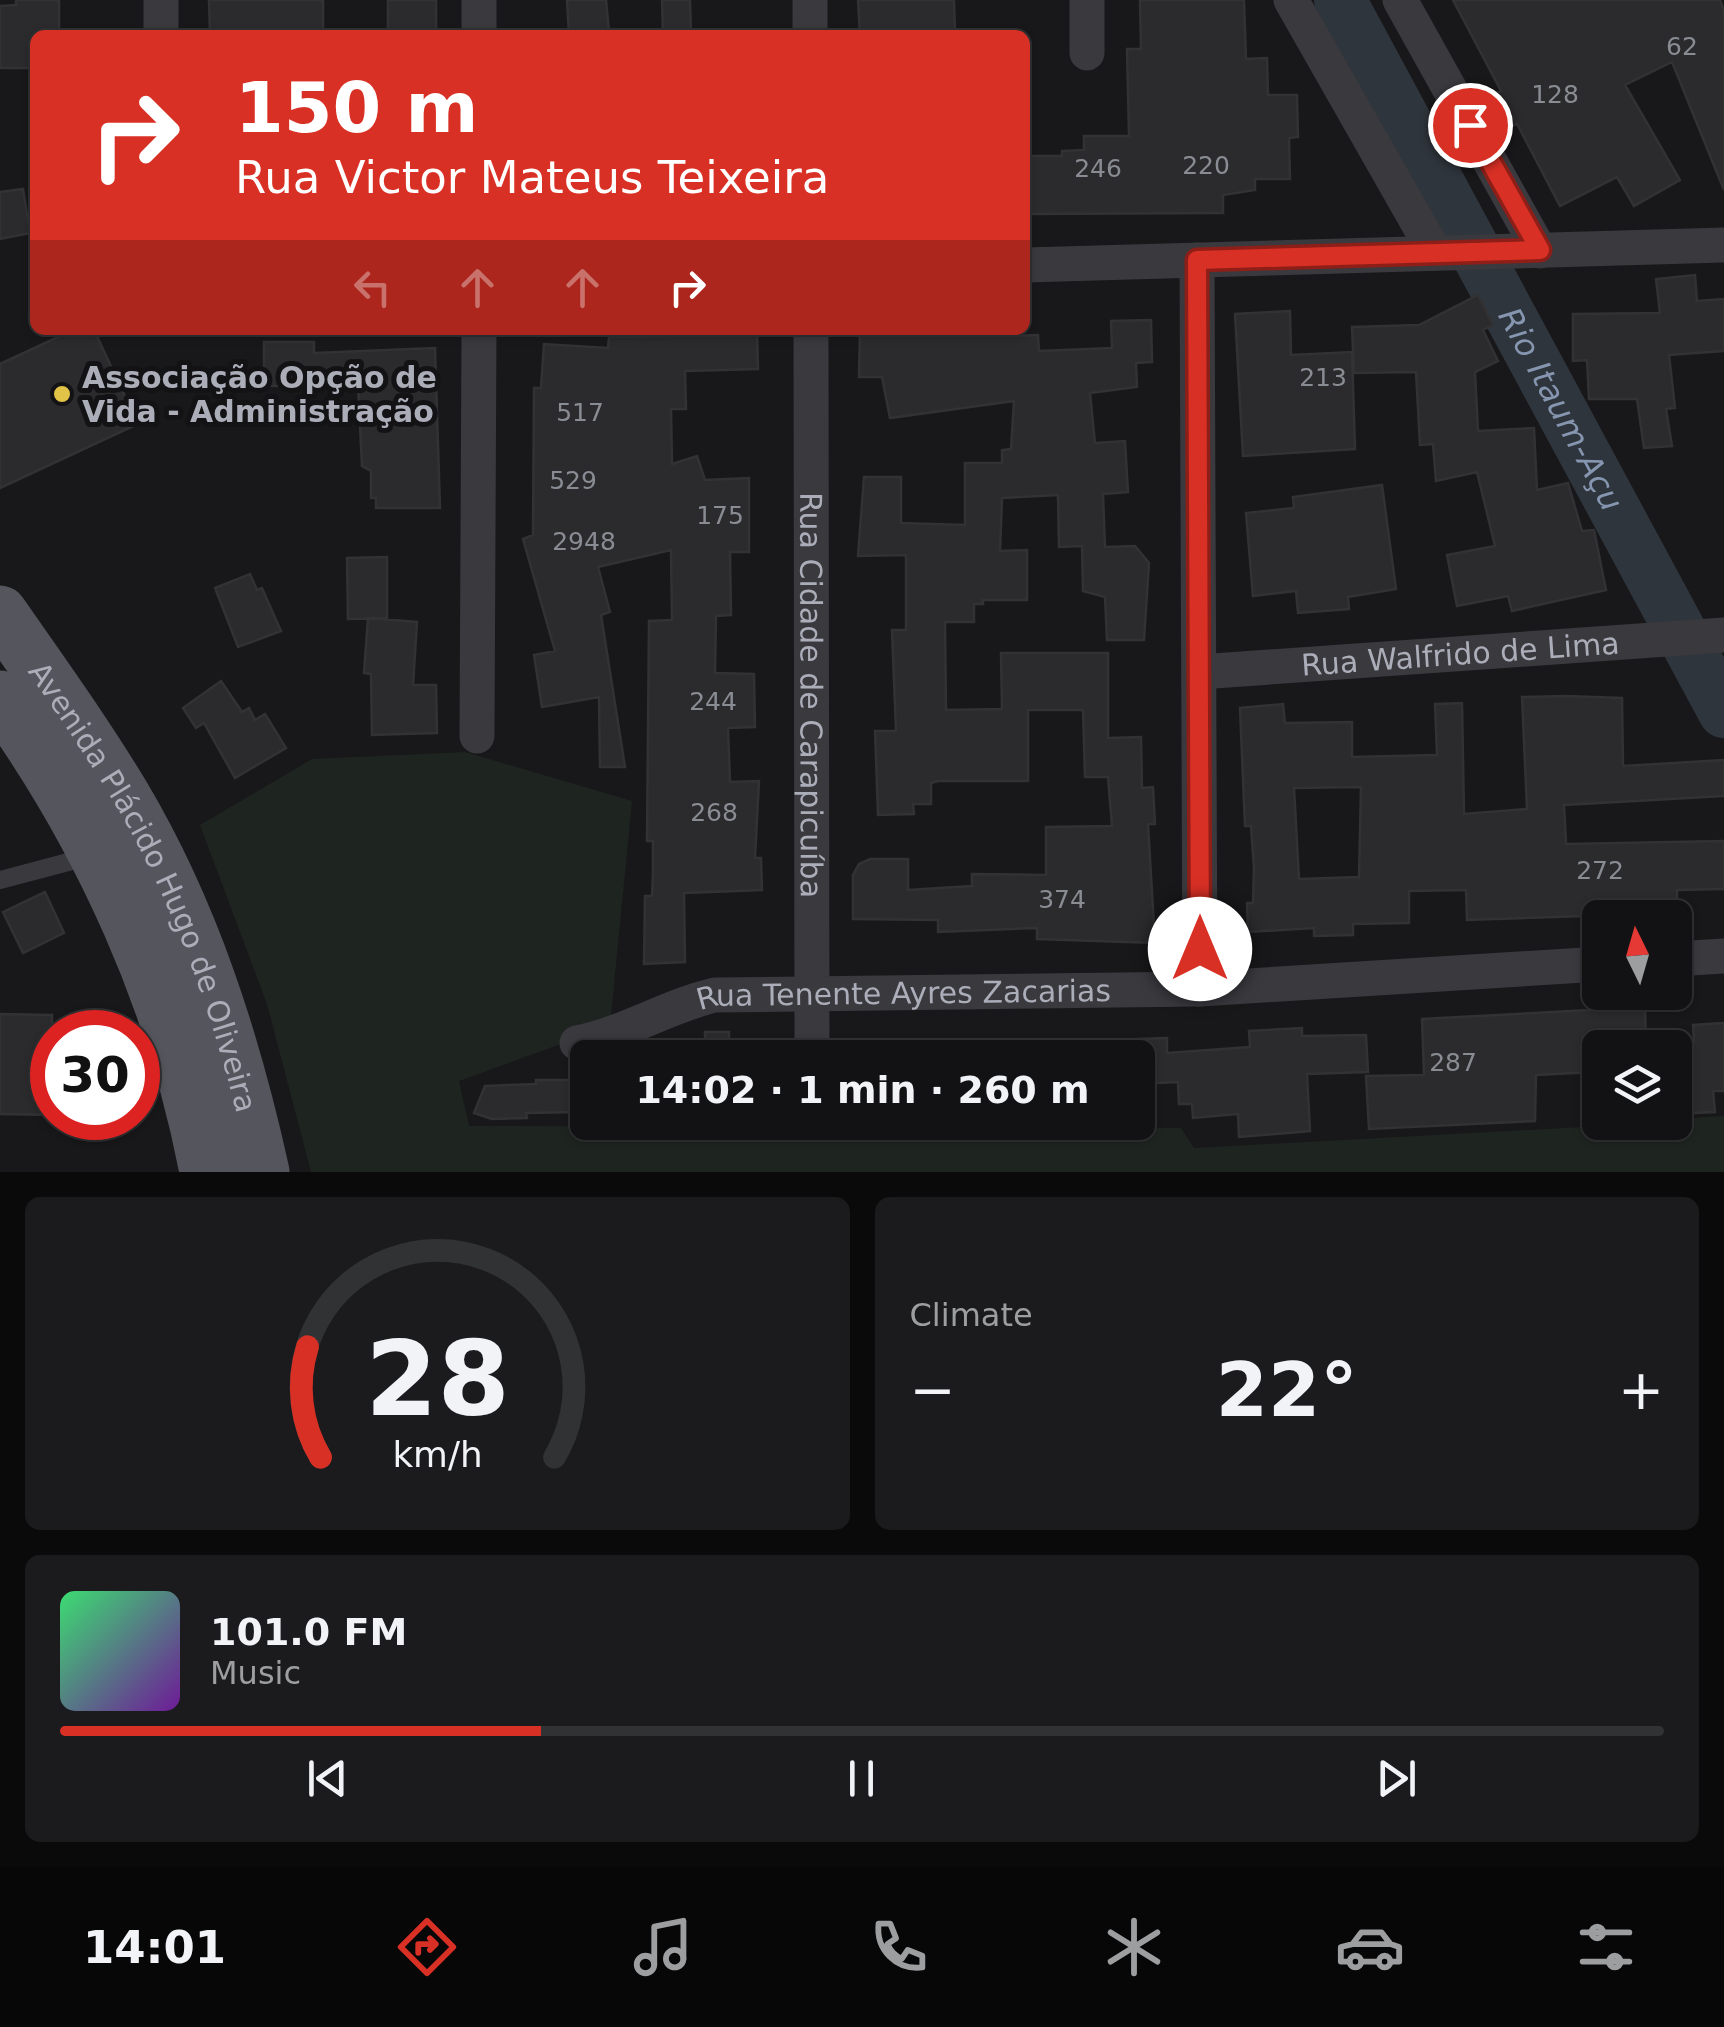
<!DOCTYPE html>
<html lang="en">
<head>
<meta charset="utf-8">
<style>
  body { margin:0; font-family:"DejaVu Sans",sans-serif; background:#1b1b1d; color:#f1f3f6; height:100vh; display:flex; flex-direction:column; font-size:38px; white-space:nowrap }
  * { box-sizing:border-box; margin:0 }
  p { font-size:32px; color:#9c9ea0 }
  .icon { flex:none; width:55px; height:55px; fill:none; stroke:currentColor; stroke-width:2; stroke-linecap:round; stroke-linejoin:round }
  .map { position:relative; height:1172px; overflow:hidden }
  .drawer { display:flex; flex-direction:column; gap:25px; padding:25px; background:#0a0a0b; flex:1 }
  .drawer>* { flex:none }
  .top-card { position:absolute; left:30px; top:30px; width:1000px; height:305px; border-radius:15px; box-shadow:0 2px 8px #0004,0 0 0 2px #313234; background:#d93025; color:#fff; overflow:hidden }
  .needle { width:65px; rotate:355deg }
  .fabs { position:absolute; left:1582px; top:900px; display:grid; gap:20px }
  .fabs a { display:grid; place-items:center; width:110px; height:110px; border-radius:15px; background:#121214; box-shadow:0 2px 8px #0004,0 0 0 2px #313234; font-size:50px }
  .speed { position:absolute; left:30px; top:1010px; display:flex; gap:20px; font-size:50px; font-weight:700; text-align:center }
  .speed>* { display:grid; place-content:center; width:130px; height:130px; border-radius:50%; background:#121214; box-shadow:0 2px 8px #0004,0 0 0 2px #313234; line-height:1 }
  .speed .limit { border:15px solid #d22; background:#fff; color:#111 }
  .pin { position:absolute; display:grid; place-items:center; width:85px; height:85px; color:#fff; margin:-42px; border:5px solid #fff; border-radius:50%; box-shadow:0 2px 10px #0007 }
  .me { position:absolute; width:110px; margin:-55px; rotate:0deg; stroke-linejoin:round; filter:drop-shadow(0 0 8px #0008) }
  .turn { display:flex; align-items:center; gap:35px; height:210px; padding:0 40px; font-size:45px }
  .turn .icon { width:130px; height:130px; stroke-width:2.5 }
  .turn b { display:block; font-size:70px; line-height:85px }
  .lanes { display:flex; align-items:center; height:95px; padding:0 40px; background:#0003; justify-content:center; gap:50px; direction:ltr }
  .lanes .off { opacity:.35 }
  .big { font-size:75px; font-weight:700; line-height:1.1 }
  .drawer .card { flex:1; display:flex; flex-direction:column; justify-content:center; gap:15px; min-width:0; padding:0 35px; border-radius:15px; background:#1b1b1d }
  .drawer .dial { align-items:center; gap:0 }
  .dial svg { height:260px; overflow:visible; fill:none; stroke:#313234; stroke-width:7; stroke-linecap:round; text-anchor:middle }
  .dial text { fill:#f1f3f6; stroke:none }
  .song { display:flex; align-items:center; gap:30px }
  .cover { width:120px; height:120px; border-radius:15px; background:linear-gradient(135deg,hsl(140 70% 55%),hsl(280 70% 35%)) }
  .played { height:10px; border-radius:5px; background:linear-gradient(90deg,#d93025 30%,#313234 30%) }
  .keys { display:flex; justify-content:space-around; direction:ltr }
  .heat { display:flex; justify-content:space-between; align-items:center; font-size:55px; direction:ltr }
  .drawer .tiles { flex:1; display:grid; gap:25px; grid-template-columns:1fr 1fr }
  .card:last-child { grid-column:span 2 }
  .trip { position:absolute; left:570px; top:1040px; width:585px; height:100px; border-radius:15px; background:#121214; box-shadow:0 2px 8px #0004,0 0 0 2px #313234; font-weight:700; line-height:100px; text-align:center }
  .tab-bar { display:flex; height:160px; justify-content:space-around; align-items:center; background:#070708; color:#9c9ea0 }
  .tab-bar .icon { width:70px; height:70px }
  .tab-bar .active { color:#d93025 }
  .tab-bar b { font-size:45px; color:#f1f3f6 }
  .map>svg:first-child { display:block }
  .green { fill:#1e2420 }
  .lines { fill:none; stroke-linecap:round; stroke-linejoin:round }
  .river { stroke:#2f353c; stroke-width:52 }
  .building { fill:#2b2b2d; stroke:#323235; stroke-width:2.5; fill-rule:evenodd }
  .service { stroke:#39393e; stroke-width:18 }
  .minor { stroke:#39393e; stroke-width:35 }
  .primary { stroke:#55565d; stroke-width:55 }
  .route-casing { stroke:#8d1f18; stroke-width:25 }
  .route { stroke:#d93025; stroke-width:18 }
  .poi-dot { fill:#e1c348; stroke:#131315; stroke-width:4 }
  .labels { text-anchor:middle; dominant-baseline:central; stroke-width:10; stroke-linejoin:round; paint-order:stroke }
  .number-label { font-size:25px; fill:#8a8c94 }
  .poi-label { font-size:30px; font-weight:bold; fill:#abadb8; stroke:#131315; text-anchor:start }
  .street-label { font-size:30px; fill:#abadb8; stroke:#131315 }
  .water-label { font-size:32px; font-style:italic; fill:#8696b0; stroke:#131315 }
</style>
</head>
<body>
<div class="map">
<svg width="1724" height="1172" viewBox="0 0 1724 1172">
  <rect width="100%" height="100%" fill="#18181a"/>
  <path class="green" d="M465,752L632,801L610,1026L459,1081L469,1126L1181,1128L1194,1148L1675,1122V1119L1724,1116V1172H311L267,1004L200,825L312,759Z"/>
  <g class="lines">
    <path class="river" id="s1" d="M1340,0L1724,712"/>
  </g>
  <path class="building" d="M16,0H59V35H35V68H0V6L16,5Z
    M209,0H323V35H210Z
    M388,0H436V35H388Z
    M567,0H606L609,32L569,35Z
    M662,0H690L691,35H663Z
    M858,0H954L955,32L860,34Z
    M1140,0H1244L1246,59L1267,58L1268,95H1297L1298,137L1289,138L1290,179H1255V190L1223,195V213L1029,214V156H1062V151L1084,150V136H1129L1127,49H1141Z
    M1453,0H1720L1724,11V190L1672,62L1625,85L1680,180L1634,206L1617,177L1560,206L1517,124L1508,127L1495,93L1501,91Z
    M23,189L30,233L0,239V192Z
    M1695,275L1697,301L1724,299V351L1669,355L1675,408L1666,409L1672,446L1644,448L1637,399H1589L1587,360L1573,361V314L1660,313L1656,279Z
    M1478,295L1493,325L1483,330L1498,361L1475,372L1478,431L1534,428L1537,490L1568,483L1582,531L1594,530L1606,590L1512,611L1508,596L1457,606L1447,555L1495,546L1477,472L1436,481L1433,444L1420,445L1416,372L1354,373L1352,327L1419,325Z
    M1290,311L1291,355L1352,352L1355,449L1243,456L1235,314Z
    M1151,320L1152,362L1136,363L1137,387L1090,393L1095,443L1125,441L1128,492L1103,494L1105,547L1135,546L1149,563L1144,640H1107L1105,597L1083,591L1082,546L1059,547L1058,495L1002,498L1000,551L1027,550V600H983V604H974V622H945L946,710L1002,709L1001,653H1108V738L1141,737L1142,788L1153,787L1155,824H1148L1155,943L1037,939V928L938,932V920L853,919V875L859,864L870,859H908V890L972,886V874L1046,875V827L1112,826L1108,777H1085L1083,710H1028V781H938L931,783V804H913L914,814L878,815L875,731H896L892,630H906V555L858,556L864,477H901V523L965,525V463H1002V450L1011,449L1014,401L890,418L882,377H859L860,330H1007V336L1038,335L1039,351L1112,348L1111,321Z
    M73,330H94L138,424L0,488V364Z
    M682,330H757L758,369L685,371L686,409H671L672,464L697,456L705,480L749,478V552H730L731,615L716,616L715,673L754,674L755,727L728,728L730,782L759,781L755,858H761L762,890L684,893L685,962L644,964L645,896H652L653,872V841H647L649,621L672,620L671,550L598,567L610,612L601,615L625,767H600L599,697L542,707L534,655L555,651L523,539L533,535L534,388H541L544,344L608,348L609,337L683,336Z
    M264,342H314V353L435,348L440,508H376V498H371V471L362,466L358,385L264,386Z
    M1382,485L1396,589L1348,597L1349,609L1298,613L1296,591L1253,596L1246,513L1294,508L1293,497Z
    M387,557V618L348,619L347,558Z
    M250,574L257,590L262,588L281,631L238,647L215,588Z
    M368,618L417,622L413,685H436L437,733L372,735L371,674L364,673Z
    M221,681L242,712L249,708L255,720L265,714L286,748L235,778L204,723L196,728L183,708Z
    M1566,696L1622,698L1623,766L1724,760V796L1564,805L1566,844L1724,841V889L1677,890V902L1615,904V915L1467,920L1466,890L1409,891V923L1353,924V935L1314,936V928L1248,932L1247,903H1253L1254,868L1251,826H1245L1240,708L1283,704L1285,723L1352,722V757L1437,755L1435,704L1462,703L1464,814L1527,809L1522,697ZM1361,787L1359,877L1299,879L1294,788Z
    M45,892L64,933L23,953L3,912Z
    M1645,1007L1646,1048H1600V1056H1594V1072L1536,1075L1535,1121L1369,1129L1366,1076L1424,1075L1422,1019Z
    M0,1014L52,1015V1115L0,1114Z
    M1724,1023V1091H1713L1715,1112L1675,1114V1042L1694,1041L1693,1025Z
    M1302,1028V1036L1366,1035L1368,1072L1307,1074L1310,1131L1239,1137L1238,1114L1193,1118L1192,1104H1179L1178,1082L1138,1084V1039L1167,1038V1053L1250,1047L1249,1031Z
    M705,1032H729V1058H705Z
    M536,1080H580V1112L526,1113L527,1118L492,1119L474,1113L485,1086L536,1084Z"/>
  <g class="lines">
    <path class="service" d="M0,880L91,856"/>
    <g class="minor">
      <path d="M161,0V35"/>
      <path d="M810,0V35"/>
      <path d="M1291,0L1435,253"/>
      <path d="M1400,0L1540,251"/>
      <path d="M479,35V0"/>
      <path d="M1087,53V0"/>
      <path d="M1197,260L1200,989"/>
      <path d="M1025,265L1724,245"/>
      <path id="s2" d="M811,330L812,1058"/>
      <path id="s3" d="M1199,672L1724,635"/>
      <path d="M477,736L479,330"/>
      <path d="M1675,959L1724,956"/>
      <path id="s4" d="M577,1043C627,1033 667,1006 715,995L1200,989L1600,964"/>
    </g>
    <g class="primary">
      <path id="s5" d="M0,613C42,673 85,733 123,796C192,912 233,1041 262,1172"/>
      <path d="M0,698C101,838 175,1002 207,1172"/>
    </g>
  </g>
  <g class="lines">
    <g class="route-casing">
      <path id="route" d="M1200,949L1197,260L1540,250L1470,125"/>
    </g>
    <use href="#route" class="route"/>
  </g>
  <circle class="poi-dot" cx="62" cy="394" r="10"/>
  <g class="labels">
    <g class="number-label">
      <text x="1682" y="46">62</text>
      <text x="1555" y="94">128</text>
      <text x="1206" y="165">220</text>
      <text x="1098" y="168">246</text>
      <text x="1323" y="377">213</text>
      <text x="580" y="412">517</text>
      <text x="573" y="480">529</text>
      <text x="720" y="515">175</text>
      <text x="584" y="541">2948</text>
      <text x="713" y="701">244</text>
      <text x="714" y="812">268</text>
      <text x="1600" y="870">272</text>
      <text x="1062" y="899">374</text>
      <text x="1453" y="1062">287</text>
    </g>
    <g class="poi-label">
      <text x="82" y="377">Associação Opção de<tspan x="82" dy="34">Vida - Administração</tspan></text>
    </g>
    <g class="street-label">
      <text stroke="none"><textPath href="#s3" startOffset="262">Rua Walfrido de Lima</textPath></text>
      <text stroke="none"><textPath href="#s2" startOffset="365">Rua Cidade de Carapicuíba</textPath></text>
      <text stroke="none"><textPath href="#s5" startOffset="312">Avenida Plácido Hugo de Oliveira</textPath></text>
      <text stroke="none"><textPath href="#s4" startOffset="335">Rua Tenente Ayres Zacarias</textPath></text>
    </g>
    <g class="water-label">
      <text stroke="none"><textPath href="#s1" startOffset="465">Rio Itaum-Açu</textPath></text>
    </g>
  </g>
</svg>
<div class="fabs">
<a><svg class="needle" viewBox="-14 -14 28 28"><path d="M0-13l5 13h-10z" fill="#e53935"/><path d="M0 13l5-13h-10z" fill="#9c9ea0"/></svg></a>
<a><svg class="icon" aria-label="layers" viewBox="0 0 24 24"><path d="M12 4l9 5-9 5-9-5zM3 14l9 5 9-5"/></svg></a>
</div>
<div class="speed"><div class="limit">30</div></div>
<div class="pin" style="left:1470px;top:125px;background:#d93025"><svg class="icon" aria-label="arrive" viewBox="0 0 24 24"><path d="M6 21V4h12l-3 4 3 4H6"/></svg></div>
<svg class="me" style="left:1200px;top:949px" viewBox="-20 -20 40 40"><circle r="19" fill="#fff"/><path d="M0-13L10 11 0 6-10 11z" fill="#d93025"/></svg>
<div class="trip">14:02 · 1 min · 260 m</div>
<div class="top-card">
<div class="turn"><svg class="icon" aria-label="right" viewBox="0 0 24 24"><path d="M7 20v-9h11M14 6l5 5-5 5"/></svg><div><b>150 m</b>Rua Victor Mateus Teixeira</div></div>
<div class="lanes"><svg class="icon off" aria-label="left" viewBox="0 0 24 24"><path d="M17 20v-9H6M10 6l-5 5 5 5"/></svg><svg class="icon off" aria-label="ahead" viewBox="0 0 24 24"><path d="M12 20V5M6 11l6-6 6 6"/></svg><svg class="icon off" aria-label="ahead" viewBox="0 0 24 24"><path d="M12 20V5M6 11l6-6 6 6"/></svg><svg class="icon" aria-label="right" viewBox="0 0 24 24"><path d="M7 20v-9h11M14 6l5 5-5 5"/></svg></div>
</div>
</div>
<section class="drawer">
<div class="tiles">
<div class="card dial"><svg viewBox="0 0 100 80">
<path d="M14 69A42 42 0 1 1 86 69"/>
<path d="M14 69A42 42 0 0 1 10 35" stroke="#d93025"/>
<text x="50" y="56" font-size="32" font-weight="700">28</text>
<text x="50" y="72" font-size="11">km/h</text>
</svg></div>
<div class="card"><p>Climate</p>
<div class="heat"><a>−</a><b class="big">22°</b><a>+</a></div>
</div>
<div class="card">
<div class="song"><i class="cover"></i><div><b>101.0 FM</b><p>Music</p></div></div>
<div class="played"></div>
<div class="keys"><svg class="icon" aria-label="previous" viewBox="0 0 24 24"><path d="M18 5L8 12l10 7zM5 5v14"/></svg><svg class="icon" aria-label="pause" viewBox="0 0 24 24"><path d="M8 5v14M16 5v14"/></svg><svg class="icon" aria-label="next" viewBox="0 0 24 24"><path d="M6 5l10 7-10 7zM19 5v14"/></svg></div>
</div>
</div>
</section>
<nav class="tab-bar">
<b>14:01</b>
<svg class="icon active" aria-label="directions" viewBox="0 0 24 24"><path d="M12 3l9 9-9 9-9-9zM9 14v-3h6M13 9l2 2-2 2"/></svg>
<svg class="icon" aria-label="music" viewBox="0 0 24 24"><path d="M9 18V5l10-2v13"/><circle cx="6" cy="18" r="3"/><circle cx="16" cy="16" r="3"/></svg>
<svg class="icon" aria-label="phone" viewBox="0 0 24 24"><path d="M5 4h4l2 5-3 2q2 4 5 5l2-3 5 2v4C11 20 4 13 5 4z"/></svg>
<svg class="icon" aria-label="climate" viewBox="0 0 24 24"><path d="M12 3v18M4 7l16 10M4 17L20 7"/></svg>
<svg class="icon" aria-label="car" viewBox="0 0 24 24"><path d="M5 17H2v-5l4-1 3-4h7l3 4 3 1v5h-3M9 17h6M6 11h13"/><circle cx="7" cy="17" r="2"/><circle cx="17" cy="17" r="2"/></svg>
<svg class="icon" aria-label="filters" viewBox="0 0 24 24"><path d="M4 7h16M4 17h16"/><circle cx="9" cy="7" r="2"/><circle cx="15" cy="17" r="2"/></svg>
</nav>
</body>
</html>
